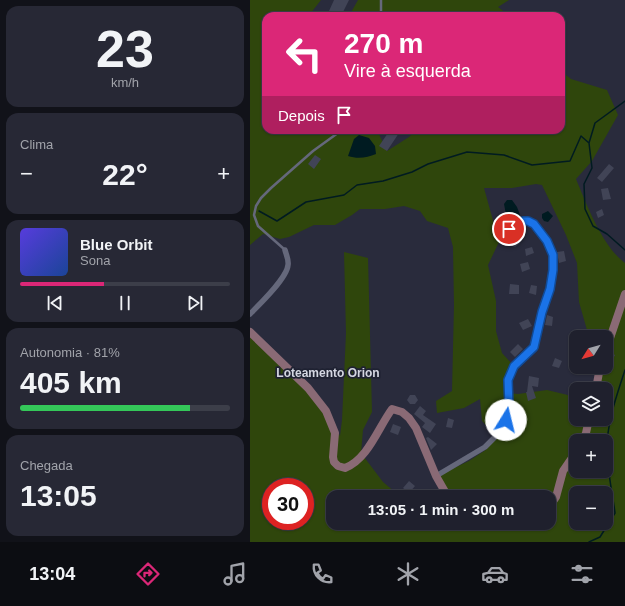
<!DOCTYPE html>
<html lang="pt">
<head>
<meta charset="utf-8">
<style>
  body { margin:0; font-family:Arial,sans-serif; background:#272835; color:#f1f3f6; height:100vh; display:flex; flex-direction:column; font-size:15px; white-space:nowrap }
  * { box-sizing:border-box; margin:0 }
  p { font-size:13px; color:#a1a3aa }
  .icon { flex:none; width:22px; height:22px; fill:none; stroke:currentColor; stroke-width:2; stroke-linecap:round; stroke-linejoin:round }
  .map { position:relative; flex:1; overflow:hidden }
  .side { display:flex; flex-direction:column; gap:6px; padding:6px; background:#111219; width:250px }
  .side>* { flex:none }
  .guide { position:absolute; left:12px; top:12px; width:303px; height:122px; border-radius:12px; box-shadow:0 1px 3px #0004,0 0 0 1px #3c3e49; background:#db2777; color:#fff; overflow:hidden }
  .needle { width:26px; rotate:233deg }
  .controls { position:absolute; left:319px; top:330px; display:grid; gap:8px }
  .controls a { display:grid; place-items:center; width:44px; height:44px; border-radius:8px; background:#1f202d; box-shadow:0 1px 3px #0004,0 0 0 1px #3c3e49; font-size:20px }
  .speed { position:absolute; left:12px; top:478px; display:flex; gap:8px; font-size:20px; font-weight:700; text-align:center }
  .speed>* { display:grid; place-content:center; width:52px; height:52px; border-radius:50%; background:#1f202d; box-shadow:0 1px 3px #0004,0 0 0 1px #3c3e49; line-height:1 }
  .speed .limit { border:6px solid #d22; background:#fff; color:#111 }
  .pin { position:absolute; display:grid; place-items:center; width:34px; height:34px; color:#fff; margin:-17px; border:2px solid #fff; border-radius:50%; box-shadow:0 1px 4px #0007 }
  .me { position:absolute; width:44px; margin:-22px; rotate:9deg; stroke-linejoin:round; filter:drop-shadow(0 0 3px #0008) }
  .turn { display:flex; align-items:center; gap:14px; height:84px; padding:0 16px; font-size:18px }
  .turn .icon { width:52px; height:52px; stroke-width:2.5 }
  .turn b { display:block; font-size:28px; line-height:34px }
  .then { display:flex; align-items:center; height:38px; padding:0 16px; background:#0003; gap:8px; font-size:15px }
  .big { font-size:30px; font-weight:700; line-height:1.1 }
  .side .card { flex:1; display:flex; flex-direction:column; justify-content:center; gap:6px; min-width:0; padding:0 14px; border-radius:12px; background:#272835 }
  .side .dial { align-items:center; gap:0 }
  .dial b { font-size:52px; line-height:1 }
  .song { display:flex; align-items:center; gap:12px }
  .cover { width:48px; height:48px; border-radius:6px; background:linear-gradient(135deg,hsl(250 70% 55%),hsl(220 70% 35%)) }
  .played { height:4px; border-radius:2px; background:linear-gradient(90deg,#db2777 40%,#3c3e49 40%) }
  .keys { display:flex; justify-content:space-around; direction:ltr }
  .heat { display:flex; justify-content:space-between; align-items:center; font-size:22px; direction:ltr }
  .charge { height:6px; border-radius:3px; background:linear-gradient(90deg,#34c759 81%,#3c3e49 0) }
  .trip { position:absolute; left:76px; top:490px; width:230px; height:40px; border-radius:12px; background:#1f202d; box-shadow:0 1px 3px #0004,0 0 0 1px #3c3e49; font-weight:700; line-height:40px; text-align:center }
  .tab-bar { display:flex; height:64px; justify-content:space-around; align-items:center; background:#0c0d12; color:#a1a3aa }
  .tab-bar .icon { width:28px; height:28px }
  .tab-bar .current { color:#db2777 }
  .tab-bar b { font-size:18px; color:#f1f3f6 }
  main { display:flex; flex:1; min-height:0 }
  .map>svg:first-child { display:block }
  .green { fill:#2f460c; fill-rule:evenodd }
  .water { fill:#001b21 }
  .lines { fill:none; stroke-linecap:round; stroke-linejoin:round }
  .stream { stroke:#001b21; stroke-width:1.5 }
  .building { fill:#414456 }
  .lane { stroke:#65687b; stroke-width:2.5 }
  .street { stroke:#65687b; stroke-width:5.5 }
  .secondary { stroke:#8a6a75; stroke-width:8 }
  .route-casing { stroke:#114b97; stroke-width:10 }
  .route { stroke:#1a73e8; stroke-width:7 }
  .labels { text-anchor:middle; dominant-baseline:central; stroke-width:3.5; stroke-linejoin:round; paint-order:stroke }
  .neighbourhood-label { font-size:12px; font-weight:bold; fill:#d4d6e1; stroke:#1f2232 }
</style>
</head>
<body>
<main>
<section class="side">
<div class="card dial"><b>23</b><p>km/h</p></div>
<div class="card"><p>Clima</p>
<div class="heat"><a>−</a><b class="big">22°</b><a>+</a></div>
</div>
<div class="card">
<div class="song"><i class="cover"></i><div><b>Blue Orbit</b><p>Sona</p></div></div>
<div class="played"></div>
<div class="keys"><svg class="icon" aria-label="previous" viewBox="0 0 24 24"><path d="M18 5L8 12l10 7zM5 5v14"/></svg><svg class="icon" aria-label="pause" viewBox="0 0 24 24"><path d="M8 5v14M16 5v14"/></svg><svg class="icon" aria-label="next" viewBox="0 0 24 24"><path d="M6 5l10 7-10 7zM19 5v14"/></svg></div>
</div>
<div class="card"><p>Autonomia · 81%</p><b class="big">405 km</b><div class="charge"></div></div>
<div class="card"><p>Chegada</p><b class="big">13:05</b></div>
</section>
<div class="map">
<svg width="375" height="542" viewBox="0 0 375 542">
  <rect width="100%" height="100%" fill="#292b3c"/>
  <path class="green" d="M0,0H71L60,14L62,16H16V130H127L137,151L159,137L166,130H311V71L321,79L357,90L368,115L342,161L326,179C337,205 352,246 375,263V542H0V336L60,385L86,427L90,436L92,420L96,333L94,252L118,258L122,412L113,430L111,453L133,482L151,497H83V523H299V497H195L189,475L219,461L237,449L246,436L232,421L230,399L214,408L187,413L186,401L202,391L204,305L203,247L198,228L177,221L170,211L154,206L135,209H110L102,215L85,225H64L39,237L30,239L13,234L0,245ZM286,184L292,185L316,235L327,263L329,302L339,337H356V367H347L344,389H356V419H326V397L297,390L268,394L258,393V380L264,366L252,353L246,331V301L238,265L249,242L234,188H262ZM326,441H356V471H326ZM21,487H55V521H21ZM326,493H356V523H326Z
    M108,0H259L248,7L260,16H99Z"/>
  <path class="water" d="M109,135L119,138L125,146L126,154C117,158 107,159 98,156L104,139Z
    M257,200H262L267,207L270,215L267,220H257L254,204Z
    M298,211L303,216L298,222L294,221L292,218V214Z"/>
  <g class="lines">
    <path class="stream" d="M375,101L345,123L339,143L342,168L334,184L335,209L343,226L357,234L375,250
      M9,211L27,221L56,202L94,195L107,185L133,181L162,172L178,164L217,152L254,155L282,165L320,161L331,136L339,143
      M339,542L350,537L365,513C362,490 356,465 357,442C359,417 367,394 375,370"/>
  </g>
  <path class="building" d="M84,0H99L91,16L79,11Z
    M140,130H151L137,151L129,146Z
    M65,155L71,159L64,169L58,164Z
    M359,164L364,168L352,182L347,178Z
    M358,188L361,199L353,200L351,189Z
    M352,209L354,215L348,218L346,212Z
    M264,234L270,237V243L265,247L259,244V238Z
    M282,247L284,253L276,256L275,249Z
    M314,251L316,261L309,263L307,252Z
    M278,262L280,269L272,272L270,264Z
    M260,284L269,285V294H259Z
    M281,285L287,286L286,295L279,293Z
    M297,315L303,317L302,326L295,325Z
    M278,319L282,326L273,330L269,323Z
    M268,344L273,349L265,357L260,352Z
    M361,353L365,355L360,364L356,362V357Z
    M305,358L312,361L309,368L302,366Z
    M279,376L289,378L288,387L282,386L286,398L278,401L276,392H277Z
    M160,395H165L168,400L165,404H160L157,400Z
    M170,406L176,411L173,415L186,424L180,433L172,427L175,423L164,414Z
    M198,418L204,420L202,428L196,427Z
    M143,424L151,427L148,435L140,432Z
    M178,437L187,444L181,450L176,438Z
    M159,481L165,486L159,493L153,488Z"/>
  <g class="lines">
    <path class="lane" d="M131,0V16
      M34,249L8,226L4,215L6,206L11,198L21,188L63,151L92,130"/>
    <path class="street" d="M0,314C10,304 37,278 38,265C39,260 36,254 35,250
      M186,476L235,447L246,436L256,420L259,407L258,380L264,366L284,347L300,289L303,255L297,241L284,224L278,221H273L259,229"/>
    <path class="secondary" d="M0,332L58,388L76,411L85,433L83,457L84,462L88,466L95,468C118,459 128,428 142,409L152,412L159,418L166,428L186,476L198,497
      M356,350L375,294
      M346,389L350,367
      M333,441L336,433L339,419
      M299,507L306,497L313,471L326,452
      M241,523L255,527L271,523"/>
  </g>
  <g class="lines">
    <g class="route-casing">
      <path id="route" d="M256,420L259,407L258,380L264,366L284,347L292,312L300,289L303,270V255L297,241L284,224L278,221H273L259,229"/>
    </g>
    <use href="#route" class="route"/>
  </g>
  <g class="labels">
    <g class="neighbourhood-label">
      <text x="78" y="373">Loteamento Orion</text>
    </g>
  </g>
</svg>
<div class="controls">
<a><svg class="needle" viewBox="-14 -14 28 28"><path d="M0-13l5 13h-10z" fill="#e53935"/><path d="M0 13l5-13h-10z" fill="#a1a3aa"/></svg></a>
<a><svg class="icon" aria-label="layers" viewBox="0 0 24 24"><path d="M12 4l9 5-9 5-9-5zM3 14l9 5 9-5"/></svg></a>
<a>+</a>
<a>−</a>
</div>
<div class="speed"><div class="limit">30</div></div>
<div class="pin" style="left:259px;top:229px;background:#d93025"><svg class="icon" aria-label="arrive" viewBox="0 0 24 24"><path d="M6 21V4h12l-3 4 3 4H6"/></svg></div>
<svg class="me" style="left:256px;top:420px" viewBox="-20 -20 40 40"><circle r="19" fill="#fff"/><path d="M0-13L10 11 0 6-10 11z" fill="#1a73e8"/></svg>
<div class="trip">13:05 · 1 min · 300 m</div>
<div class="guide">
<div class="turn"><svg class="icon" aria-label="left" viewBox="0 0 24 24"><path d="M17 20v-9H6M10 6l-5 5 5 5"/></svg><div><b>270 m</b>Vire à esquerda</div></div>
<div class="then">Depois<svg class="icon" aria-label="arrive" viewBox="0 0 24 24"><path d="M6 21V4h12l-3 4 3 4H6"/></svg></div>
</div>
</div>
</main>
<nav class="tab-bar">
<b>13:04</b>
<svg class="icon current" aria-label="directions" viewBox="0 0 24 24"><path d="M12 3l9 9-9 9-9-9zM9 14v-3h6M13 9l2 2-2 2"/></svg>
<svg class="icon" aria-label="music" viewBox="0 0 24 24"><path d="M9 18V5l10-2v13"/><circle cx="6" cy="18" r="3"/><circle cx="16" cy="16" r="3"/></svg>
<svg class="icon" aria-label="phone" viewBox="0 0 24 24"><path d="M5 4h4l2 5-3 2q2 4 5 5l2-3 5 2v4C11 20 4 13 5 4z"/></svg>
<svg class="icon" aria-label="climate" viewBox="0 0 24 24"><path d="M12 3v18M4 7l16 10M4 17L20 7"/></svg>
<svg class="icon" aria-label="car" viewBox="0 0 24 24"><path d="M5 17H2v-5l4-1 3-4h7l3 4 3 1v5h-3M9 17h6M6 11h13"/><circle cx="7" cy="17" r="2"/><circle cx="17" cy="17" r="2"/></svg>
<svg class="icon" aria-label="filters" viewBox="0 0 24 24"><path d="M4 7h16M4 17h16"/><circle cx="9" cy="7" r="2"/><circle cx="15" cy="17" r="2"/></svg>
</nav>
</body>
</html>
